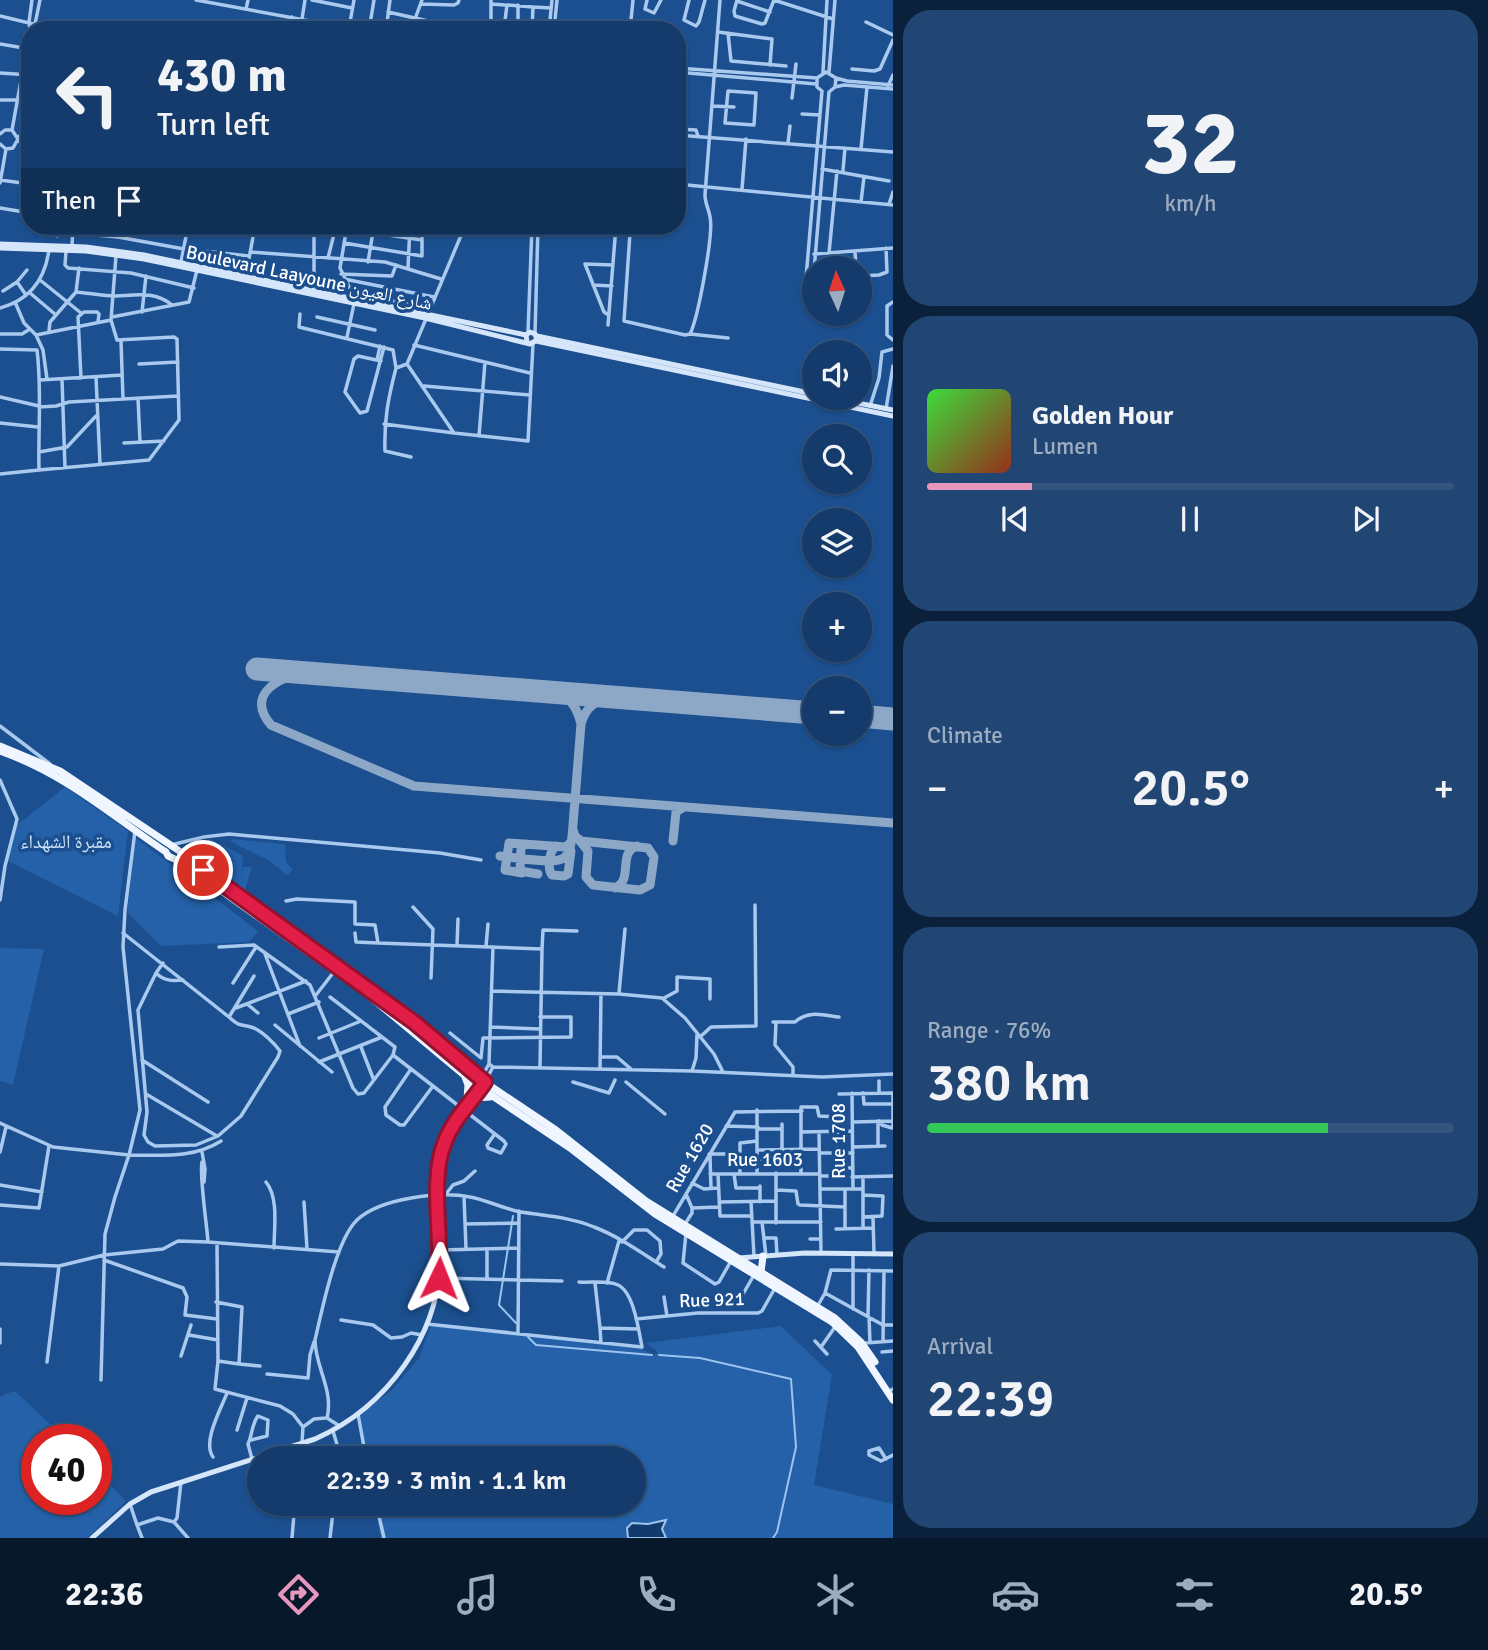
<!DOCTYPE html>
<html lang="en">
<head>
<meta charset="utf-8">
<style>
  body { margin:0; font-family:Signika,"Noto Naskh Arabic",sans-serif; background:#214673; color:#f1f3f6; height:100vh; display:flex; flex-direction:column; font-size:26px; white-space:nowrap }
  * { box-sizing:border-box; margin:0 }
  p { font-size:23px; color:#9dadc1 }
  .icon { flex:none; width:38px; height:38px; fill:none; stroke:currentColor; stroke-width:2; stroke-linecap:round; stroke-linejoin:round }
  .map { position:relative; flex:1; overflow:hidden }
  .sheet { display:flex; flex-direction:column; gap:10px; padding:10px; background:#0b203b; width:595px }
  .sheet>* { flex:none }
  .top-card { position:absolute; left:21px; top:21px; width:665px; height:214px; border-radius:28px; box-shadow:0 2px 5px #0004,0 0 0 2px #33557e; background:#143b6b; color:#f1f3f6; overflow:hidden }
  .needle { width:46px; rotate:357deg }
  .fabs { position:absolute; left:802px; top:256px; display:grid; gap:14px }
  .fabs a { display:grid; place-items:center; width:70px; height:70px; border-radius:50%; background:#143b6b; box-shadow:0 2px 5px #0004,0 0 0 2px #33557e; font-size:35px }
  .speed { position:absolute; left:21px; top:1424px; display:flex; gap:14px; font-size:35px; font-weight:700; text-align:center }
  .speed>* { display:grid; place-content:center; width:91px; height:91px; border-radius:50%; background:#143b6b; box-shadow:0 2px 5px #0004,0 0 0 2px #33557e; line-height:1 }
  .speed .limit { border:10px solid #d22; background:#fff; color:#111 }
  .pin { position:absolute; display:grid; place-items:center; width:60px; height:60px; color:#fff; margin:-30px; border:4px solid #fff; border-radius:50%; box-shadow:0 2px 7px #0007 }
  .me { position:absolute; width:77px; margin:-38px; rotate:2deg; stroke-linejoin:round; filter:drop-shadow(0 0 5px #0008) }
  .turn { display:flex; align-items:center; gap:24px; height:147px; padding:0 21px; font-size:32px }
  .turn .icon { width:91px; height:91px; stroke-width:2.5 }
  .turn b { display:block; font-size:49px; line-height:60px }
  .then { display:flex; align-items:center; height:66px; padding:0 21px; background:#0003; gap:14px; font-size:26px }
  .big { font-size:52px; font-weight:600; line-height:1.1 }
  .sheet .card { flex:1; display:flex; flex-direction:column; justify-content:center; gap:10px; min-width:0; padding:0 24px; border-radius:28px; background:#214673 }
  .sheet .dial { align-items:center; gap:0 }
  .dial b { font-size:91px; line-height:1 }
  .song { display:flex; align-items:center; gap:21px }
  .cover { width:84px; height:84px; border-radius:10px; background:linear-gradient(135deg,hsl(120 70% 55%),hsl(10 70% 35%)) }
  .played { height:7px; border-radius:4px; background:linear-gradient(90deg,#e797bd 20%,#33557e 20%) }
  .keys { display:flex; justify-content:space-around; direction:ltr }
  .heat { display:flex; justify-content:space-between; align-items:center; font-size:38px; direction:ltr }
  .charge { height:10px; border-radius:5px; background:linear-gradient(90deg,#34c759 76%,#33557e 0) }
  .trip { position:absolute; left:247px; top:1446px; width:399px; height:70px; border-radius:35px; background:#143b6b; box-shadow:0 2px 5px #0004,0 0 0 2px #33557e; font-weight:600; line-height:70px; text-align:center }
  .tab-bar { display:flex; height:112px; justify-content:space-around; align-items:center; background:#08182b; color:#9dadc1 }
  .tab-bar .icon { width:49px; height:49px }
  .tab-bar .current { color:#e797bd }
  .tab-bar b { font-size:32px; color:#f1f3f6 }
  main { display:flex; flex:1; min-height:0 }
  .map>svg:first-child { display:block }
  .green { fill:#2461a8 }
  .water { fill:#123a6d; stroke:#9cc4f0; stroke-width:2 }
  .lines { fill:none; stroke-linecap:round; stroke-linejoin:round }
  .stream { stroke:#9cc4f0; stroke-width:2 }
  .taxiway { stroke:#8da7c7; stroke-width:9 }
  .runway { stroke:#8da7c7; stroke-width:23 }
  .street { stroke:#a9c9ee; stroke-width:3.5 }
  .secondary { stroke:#d6e6fa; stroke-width:5 }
  .primary { stroke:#f0f6ff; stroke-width:7 }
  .route-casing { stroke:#92132f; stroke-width:18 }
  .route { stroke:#e11d48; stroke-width:12 }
  .labels { text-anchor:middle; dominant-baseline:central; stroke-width:7; stroke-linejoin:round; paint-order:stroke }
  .street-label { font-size:19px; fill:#fff; stroke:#1b4f8f }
  .park-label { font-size:19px; fill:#cfe3fa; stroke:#1b4f8f }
</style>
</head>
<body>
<main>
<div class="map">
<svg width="893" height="1538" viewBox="0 0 893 1538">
  <rect width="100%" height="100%" fill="#1b4f8f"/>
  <path class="green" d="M65,787L128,831L118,916L8,861L17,825Z
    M136,838L258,931L249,942L161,946L127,912Z
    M211,839L243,856L241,883L243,867H252L244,893L240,890L239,896L186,848L191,845Z
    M232,839L285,844L286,862L293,870L287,875L268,860L231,842Z
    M0,948L44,949L13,1085L0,1081Z
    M431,1325L630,1346L643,1349L653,1356L658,1352L646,1343L781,1326L832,1375L814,1485L893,1504V1538H381L374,1503H634V1458H365L357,1416L391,1391L419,1358Z
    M11,1392H16L67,1440H37V1500H96V1470L126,1501L88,1538H0V1397Z"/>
  <path class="water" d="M666,1520L662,1529L666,1538H628L627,1528L632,1523L648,1524Z"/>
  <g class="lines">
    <path class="stream" d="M513,1216L499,1305L516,1323
      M528,1337L536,1345L652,1355
      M659,1355L700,1358L791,1379L796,1447L777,1532L773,1538"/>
    <path class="taxiway" d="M305,673C278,677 245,695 271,725L414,786L893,823
      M554,692C571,698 577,707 581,724C586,706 596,700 614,697
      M573,830L575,836L581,841L648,848L654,857L650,885L640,890L593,885L586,877L588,851L579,840
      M673,841L676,812L684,807
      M526,844L521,847L520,871L538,874
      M556,846C549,851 547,869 552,875L564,876L568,874L571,851
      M500,856C513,857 554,865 564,858C570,853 571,844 572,837L581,724
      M522,873L505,870L509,843L566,847L571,842
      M615,888C634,880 617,853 637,846"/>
    <path class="runway" d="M257,669L814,713
      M859,716L893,719"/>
    <path class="street" d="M196,0L359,30
      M312,0L352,8
      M647,0L645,9L654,13L661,0
      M689,0L684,20L696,26L699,22L705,0
      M737,0L734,11L735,16L762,24L765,23L774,0
      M774,0L833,19
      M737,1L770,12
      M421,4L454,5L458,3L459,0
      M491,4L505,5
      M533,7L551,8
      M246,9L248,0
      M388,12L437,23H491
      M0,16L58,30
      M302,19L305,0
      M866,22L893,35
      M349,28L354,0
      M504,28L507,5L533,7L532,30
      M30,30L35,24L40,0
      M30,30L29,22L32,0
      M290,30L292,17
      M369,30L374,0
      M386,30L390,0
      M414,30L415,19L422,0
      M491,30V0
      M518,30V5
      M549,30L552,0
      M554,30L557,0
      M630,30L633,0
      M718,32L772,39L770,65
      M728,33L731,61L786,66
      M0,44L30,49
      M677,68L817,78L826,72L836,78L835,87L829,92L813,283L809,286L806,284V278L822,91L817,87V78
      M852,69L874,71L880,69L893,40
      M677,72L816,84
      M823,72L827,0
      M829,72L835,0
      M0,73L30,75
      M836,78L847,81L893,85
      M888,86L893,75
      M835,87L844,85L893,89
      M728,91L756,93L754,125L725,123Z
      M792,98L796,64
      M0,100H18
      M712,106L734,107
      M802,114L820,115
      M677,129L696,130L698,136
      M12,130L30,31
      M0,134L5,130H12L18,139L13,148L6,149L0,144
      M677,135L893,152
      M18,137L30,129
      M18,141L30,143
      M788,143L790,126
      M861,149L867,87
      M822,169L889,181
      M843,170L845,148
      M0,180L30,184
      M0,183L6,149
      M677,184L893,205
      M742,189L746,139
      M861,202L864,177
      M889,204L893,192
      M0,208L30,213
      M292,226L313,229
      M574,226L616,229L630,233L624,321L685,335L690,334C698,318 714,233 710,217C709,209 705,204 705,195L720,0
      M347,229L422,240
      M73,233L118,237L184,249L249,256
      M57,236V226
      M118,237L119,226
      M344,243L422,256V226
      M72,246L73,226
      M66,251L65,265L68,268L131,273L194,288
      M855,251L856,268
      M250,252L385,262L441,279
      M829,253L837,171
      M814,254L893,248
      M328,258L336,226
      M181,262L188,226
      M368,262L374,226
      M408,268L410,226
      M341,274L392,276L396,265
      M246,275L255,226
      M859,276L879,275L887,272L886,248
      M344,279L434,297
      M40,280L81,313
      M17,282L26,295
      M593,285L612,286
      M314,290V226
      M3,291L17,282L27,270
      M76,292C89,293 103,296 116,296C137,295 155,291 172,305
      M30,293L56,315
      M15,302L24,323L36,335
      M893,302L887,306V335L893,340
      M378,303L385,299L429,308
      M0,308C30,300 45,279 49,250
      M142,312L146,276
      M300,314L299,327L393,350L396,368
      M607,314L604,312L585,264L613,265
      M112,317L189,302L197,270
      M317,317L375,330
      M608,325L616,226
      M49,331L50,322L76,292L79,268
      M528,332L532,226
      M0,334H22L30,329
      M535,334L538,226
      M690,334L728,338
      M347,337L355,299L340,268L347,226
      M121,341L123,399
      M414,345L530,373
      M0,349L37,350
      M37,350C42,390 38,430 39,470L149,460L179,420L177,339L174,337L117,340L111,320
      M377,360L380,346
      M381,361L358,356L354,359L345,392L360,413L367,411L384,347
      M139,364L178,362
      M407,364L454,433L528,441L533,344
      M96,377L100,464
      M81,378L78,317L84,312H97L99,314L98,322
      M47,379L43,350L36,335L111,320L116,256
      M62,379L65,468
      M40,380L122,375
      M424,386L530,395
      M0,397L39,406
      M138,398L140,442
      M870,406L879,378L882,352L893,349
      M39,407L56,406L69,402L178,396
      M886,409L893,366
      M0,423L38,427
      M384,424L454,433
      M479,436L485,362
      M124,443L164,441
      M39,452L67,447L96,416
      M411,457L385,451C384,419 388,399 396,368L407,364L465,226
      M0,474L39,470
      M0,726L50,764
      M0,780L17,819L5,866L0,900
      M135,831L125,910L123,947L140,1110L129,1155C160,1155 193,1159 221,1141
      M173,847L175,844L204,837L229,834L440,853L481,860
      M286,901L297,899L355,902V924L375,925L378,943L542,949L543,930L577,931
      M413,907L433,929L431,978
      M123,933L229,1017L254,976
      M355,933L356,942L378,943
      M457,945L458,919
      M486,946L488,924
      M219,947L254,945L310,985L353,1088L358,1094L364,1093L393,1055
      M265,954L300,1046
      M163,963L156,973C164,981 172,981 183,980
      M156,973L138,1010L147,1112L144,1135L148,1142L155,1146L196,1145L218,1136L241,1116L278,1057L280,1051C274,1043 263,1032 254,1028C241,1023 242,1029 229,1017
      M233,983L256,947
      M492,991L619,994L662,998L685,1018L714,1054L723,1072
      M619,993L625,929
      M316,995L333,973
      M330,997L395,1047L393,1055L504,1141L506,1144L501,1153L488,1148L487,1145L494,1135
      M664,998L677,991V977L710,979V999
      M247,1004L258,1013
      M236,1008L306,981
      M288,1014L319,1002
      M773,1022H795C808,1010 823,1015 839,1017
      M776,1022L775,1045L793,1067V1076
      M275,1025L332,1072
      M490,1027L540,1029
      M450,1033L481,1058L483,1038L571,1037V1017H540
      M700,1037L711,1027L756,1026L755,905
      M319,1038L361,1021
      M361,1047L373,1078
      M600,1057H617L631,1069
      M142,1060L208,1102
      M319,1062L382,1037
      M489,1064L493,1067L692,1071L822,1077L893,1074
      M540,1067L542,949
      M411,1069L385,1107L386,1115L400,1125H404L433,1086
      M600,1069L601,994
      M692,1071L696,1058L697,1035
      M481,1078L489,1064L493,947
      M486,1080L493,1067
      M879,1081V1093
      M573,1082L609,1093L615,1080
      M626,1082L665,1114
      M852,1093L853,1189
      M863,1093L864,1104H893
      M146,1094L217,1136
      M839,1094L893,1093
      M757,1110V1173
      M879,1121L882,1125L892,1128
      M853,1122L893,1121
      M0,1123L53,1147L129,1155L115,1197L105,1234L101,1380
      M782,1124V1149
      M726,1126L758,1127
      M893,1128V1093
      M757,1129H782
      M801,1132L852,1131
      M819,1132L821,1253
      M878,1146V1121
      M853,1147L885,1146
      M757,1150L819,1149
      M0,1152L6,1127
      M202,1152L205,1169L204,1182
      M820,1153H853
      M709,1154H739
      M710,1156L711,1188
      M757,1159H801
      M202,1162C199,1173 207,1226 208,1242L339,1252
      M740,1173V1143L757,1141
      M776,1173V1223
      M710,1174H820
      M718,1174L720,1216H751
      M734,1174L736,1188H760
      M801,1174V1107H817L819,1116L838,1117L837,1153
      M820,1176H835L838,1168H852
      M852,1177L893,1176
      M863,1177V1228
      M266,1182C279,1198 274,1228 274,1248
      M692,1183L704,1189L718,1188
      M0,1185L42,1192
      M760,1186V1202
      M820,1189H863
      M776,1190L796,1191L798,1204L800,1205L845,1207
      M446,1194L453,1185L464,1181L475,1171
      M686,1194L692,1208
      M863,1195L883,1196L882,1216L863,1217
      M464,1196L466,1249
      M304,1202L307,1249
      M719,1202L776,1201
      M751,1202L754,1256
      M0,1205L39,1208L49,1146
      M692,1208L718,1207
      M673,1216L735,1112L802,1111
      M873,1217L874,1253
      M752,1222H821
      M762,1222L766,1256
      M465,1224L519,1223
      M685,1224L692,1213V1208
      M836,1229L873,1228
      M845,1229V1189
      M686,1233L683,1263L715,1284L719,1282L731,1261
      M765,1238H776L777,1255
      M810,1239H820
      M622,1242L634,1230H647L660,1241L661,1254L656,1262
      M217,1243L218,1361L215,1389L280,1406L293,1414L303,1427L302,1443
      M440,1250L519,1248
      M853,1253V1309
      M104,1260L183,1288L187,1297L185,1315L217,1319
      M0,1264L59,1266L104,1255L163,1249L178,1241L208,1242
      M439,1278L562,1281
      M487,1278V1249
      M595,1283L600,1328
      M607,1283L619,1241
      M825,1293L883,1325H893
      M664,1297L667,1316
      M739,1301L754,1275
      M216,1302L242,1307L239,1364L218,1361
      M817,1307L825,1293L831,1270L893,1271
      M868,1316L869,1270
      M869,1317L870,1343
      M636,1319L698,1313H758L762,1311L775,1288
      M341,1320L373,1325L391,1338L402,1337L411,1333L422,1335
      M427,1324L642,1347C639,1332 634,1292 618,1285C608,1280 591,1283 579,1282
      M0,1329V1343
      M518,1333L519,1211
      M189,1335L218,1340
      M815,1341L827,1354
      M883,1342L884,1271
      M601,1343L600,1328L638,1329
      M865,1343L893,1341
      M821,1347L835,1327
      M882,1352L893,1351
      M181,1356L191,1325
      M47,1362L59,1266
      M239,1364L260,1366
      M267,1374L308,1378L310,1355L314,1342
      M891,1390L893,1389
      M358,1414L366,1458
      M338,1425L327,1418C334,1390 315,1367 315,1340C322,1310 336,1240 357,1220C380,1198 441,1191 470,1197C487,1200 504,1209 521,1212C546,1216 570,1217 594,1227C618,1236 642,1253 664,1267
      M303,1427L314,1419L326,1418
      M237,1430L247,1398
      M333,1431L341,1458
      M251,1440L267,1436L268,1420L258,1416C252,1423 252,1436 248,1444L252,1459
      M213,1457C202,1442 221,1409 227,1393
      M255,1458L259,1472
      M294,1458L296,1445
      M886,1459L879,1448L869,1451V1455L881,1461L893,1455
      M267,1503L272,1509L293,1513
      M376,1503L384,1538
      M130,1504L137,1525
      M174,1522L188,1538
      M142,1538L137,1525L158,1518L174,1522L177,1518L181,1482
      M292,1538L294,1514L293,1503
      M330,1538L334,1503"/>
    <path class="secondary" d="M0,244L86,247L144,255L526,335
      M0,248L86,251L144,259L425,318L530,344L537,340L535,334L530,332L526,335L527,342
      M537,336L814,394
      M536,341L893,416
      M828,397L893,410
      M739,1258L805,1253L893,1254
      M92,1538L130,1504L151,1492L315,1439C387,1407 441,1334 440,1255C440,1221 433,1186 441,1153C446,1132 466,1101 478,1083"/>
    <path class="primary" d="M0,746L60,771L175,848L419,1026L486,1083L556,1130L646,1201L835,1318L861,1342L875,1362
      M0,751C67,775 108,813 166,852L168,856L181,862L368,995L476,1085L570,1148L655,1214L832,1322L858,1347L893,1400
      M465,1077L468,1085L467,1099
      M474,1098L490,1097
      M761,1272L763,1256"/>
  </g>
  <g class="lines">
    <g class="route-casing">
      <path id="route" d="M203,870L415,1023L485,1082C471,1103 453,1119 444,1144C430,1180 442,1238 439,1278"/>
    </g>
    <use href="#route" class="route"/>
  </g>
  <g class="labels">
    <g class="street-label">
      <text transform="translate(309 278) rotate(12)">Boulevard Laayoune شارع العيون</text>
      <text transform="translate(839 1141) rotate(-90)">Rue 1708</text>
      <text transform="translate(690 1158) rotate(-60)">Rue 1620</text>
      <text x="765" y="1160">Rue 1603</text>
      <text transform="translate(712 1300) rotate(-2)">Rue 921</text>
    </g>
    <g class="park-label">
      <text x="66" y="842">مقبرة الشهداء</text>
    </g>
  </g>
</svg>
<div class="fabs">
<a><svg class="needle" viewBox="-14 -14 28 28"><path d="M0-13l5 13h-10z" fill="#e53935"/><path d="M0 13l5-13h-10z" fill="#9dadc1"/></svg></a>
<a><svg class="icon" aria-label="sound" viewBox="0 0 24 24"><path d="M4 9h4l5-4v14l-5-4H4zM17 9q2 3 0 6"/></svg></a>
<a><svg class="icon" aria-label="search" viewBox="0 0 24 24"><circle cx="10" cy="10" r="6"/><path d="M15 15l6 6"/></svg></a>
<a><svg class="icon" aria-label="layers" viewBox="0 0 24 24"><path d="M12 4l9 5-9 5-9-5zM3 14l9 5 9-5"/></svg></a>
<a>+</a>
<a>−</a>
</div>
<div class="speed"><div class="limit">40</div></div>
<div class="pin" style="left:203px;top:870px;background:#d93025"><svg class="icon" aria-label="arrive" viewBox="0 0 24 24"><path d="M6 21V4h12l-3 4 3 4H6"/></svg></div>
<svg class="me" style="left:439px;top:1278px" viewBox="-20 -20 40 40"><path d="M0-17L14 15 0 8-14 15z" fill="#e11d48" stroke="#fff" stroke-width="4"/></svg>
<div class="trip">22:39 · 3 min · 1.1 km</div>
<div class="top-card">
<div class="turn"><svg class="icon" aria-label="left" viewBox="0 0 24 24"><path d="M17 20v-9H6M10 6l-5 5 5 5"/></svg><div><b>430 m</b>Turn left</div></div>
<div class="then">Then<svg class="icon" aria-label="arrive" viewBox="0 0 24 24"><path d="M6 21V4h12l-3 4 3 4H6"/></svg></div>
</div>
</div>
<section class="sheet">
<div class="card dial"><b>32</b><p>km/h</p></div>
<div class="card">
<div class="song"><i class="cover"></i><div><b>Golden Hour</b><p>Lumen</p></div></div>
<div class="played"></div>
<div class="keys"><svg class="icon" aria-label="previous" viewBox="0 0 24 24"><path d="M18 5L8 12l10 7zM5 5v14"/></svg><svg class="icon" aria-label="pause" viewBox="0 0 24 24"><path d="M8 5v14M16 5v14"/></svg><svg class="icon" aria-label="next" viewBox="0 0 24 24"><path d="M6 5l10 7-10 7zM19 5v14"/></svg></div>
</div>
<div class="card"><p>Climate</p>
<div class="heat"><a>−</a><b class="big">20.5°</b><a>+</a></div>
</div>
<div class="card"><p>Range · 76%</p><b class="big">380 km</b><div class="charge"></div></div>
<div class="card"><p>Arrival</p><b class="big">22:39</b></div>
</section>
</main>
<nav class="tab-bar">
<b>22:36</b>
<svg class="icon current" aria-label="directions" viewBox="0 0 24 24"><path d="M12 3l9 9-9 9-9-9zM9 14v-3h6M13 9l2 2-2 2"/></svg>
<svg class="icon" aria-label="music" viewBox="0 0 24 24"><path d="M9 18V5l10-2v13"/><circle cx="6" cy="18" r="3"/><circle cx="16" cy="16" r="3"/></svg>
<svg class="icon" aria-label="phone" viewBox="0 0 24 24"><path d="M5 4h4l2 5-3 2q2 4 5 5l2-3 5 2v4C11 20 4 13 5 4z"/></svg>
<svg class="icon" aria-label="climate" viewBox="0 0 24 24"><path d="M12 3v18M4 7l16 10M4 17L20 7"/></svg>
<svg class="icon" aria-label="car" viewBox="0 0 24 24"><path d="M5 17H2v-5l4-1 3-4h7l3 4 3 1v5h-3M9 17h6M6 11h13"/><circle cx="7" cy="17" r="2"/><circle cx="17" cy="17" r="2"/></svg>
<svg class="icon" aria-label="filters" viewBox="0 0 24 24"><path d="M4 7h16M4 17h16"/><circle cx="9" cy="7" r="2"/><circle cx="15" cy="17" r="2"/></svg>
<b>20.5°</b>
</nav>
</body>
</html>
